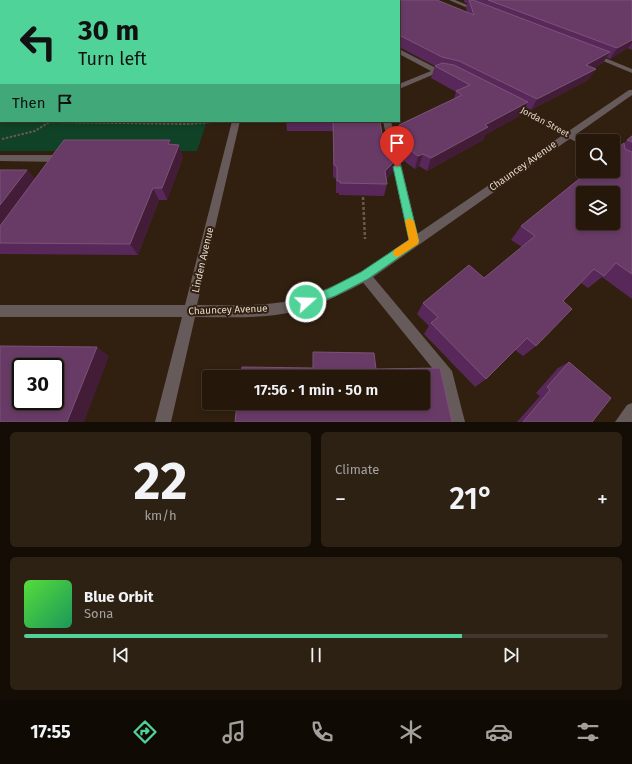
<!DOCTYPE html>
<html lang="en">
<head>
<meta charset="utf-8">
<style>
  body { margin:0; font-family:"Fira Sans",sans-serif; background:#2d2114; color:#f1f3f6; height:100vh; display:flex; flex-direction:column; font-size:15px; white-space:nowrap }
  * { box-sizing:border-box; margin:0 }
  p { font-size:13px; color:#a3a09d }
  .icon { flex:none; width:22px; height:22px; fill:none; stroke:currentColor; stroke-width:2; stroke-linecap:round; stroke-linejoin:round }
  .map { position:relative; height:422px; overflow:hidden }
  .details { display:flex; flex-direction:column; gap:10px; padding:10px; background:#140d06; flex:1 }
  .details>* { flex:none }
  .banner { position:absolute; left:0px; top:0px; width:400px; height:122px; box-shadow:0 2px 6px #0003,0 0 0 1px #42372c; background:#50d398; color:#111; overflow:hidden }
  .buttons { position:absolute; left:576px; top:134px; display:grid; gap:8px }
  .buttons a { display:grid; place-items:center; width:44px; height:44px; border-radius:4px; background:#25180b; box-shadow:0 2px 6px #0003,0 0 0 1px #42372c; font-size:20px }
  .speed { position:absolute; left:12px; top:358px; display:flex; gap:8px; font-size:20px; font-weight:700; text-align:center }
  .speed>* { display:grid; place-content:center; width:52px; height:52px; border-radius:50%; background:#25180b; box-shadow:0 2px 6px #0003,0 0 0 1px #42372c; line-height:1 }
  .speed .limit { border:2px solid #111; border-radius:6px; background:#fff; color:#111 }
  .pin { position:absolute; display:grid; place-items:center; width:34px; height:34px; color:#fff; margin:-41px -17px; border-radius:50% 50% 50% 0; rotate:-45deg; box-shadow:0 0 4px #0007 }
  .pin .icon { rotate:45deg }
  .me { position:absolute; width:44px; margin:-22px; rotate:70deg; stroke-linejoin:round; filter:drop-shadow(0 0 3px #0008) }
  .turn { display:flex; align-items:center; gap:14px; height:84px; padding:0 12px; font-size:18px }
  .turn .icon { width:52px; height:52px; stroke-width:2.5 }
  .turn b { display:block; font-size:28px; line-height:34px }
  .then { display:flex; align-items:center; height:38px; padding:0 12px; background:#0003; gap:8px; font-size:15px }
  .big { font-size:30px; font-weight:600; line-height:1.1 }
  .details .card { flex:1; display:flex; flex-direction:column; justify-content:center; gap:6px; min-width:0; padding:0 14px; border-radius:6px; background:#2d2114 }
  .details .dial { align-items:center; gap:0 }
  .dial b { font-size:52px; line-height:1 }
  .song { display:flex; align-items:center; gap:12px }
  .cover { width:48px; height:48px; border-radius:6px; background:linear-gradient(135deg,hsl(110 70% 55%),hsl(150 70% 35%)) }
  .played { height:4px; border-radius:2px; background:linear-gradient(90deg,#50d398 75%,#42372c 75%) }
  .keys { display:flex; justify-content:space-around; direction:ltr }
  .heat { display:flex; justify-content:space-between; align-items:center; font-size:22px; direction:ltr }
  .details .tiles { flex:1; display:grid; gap:10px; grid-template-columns:1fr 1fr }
  .card:last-child { grid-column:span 2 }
  .trip { position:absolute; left:202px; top:370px; width:228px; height:40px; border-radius:4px; background:#25180b; box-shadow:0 2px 6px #0003,0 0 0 1px #42372c; font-weight:600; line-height:40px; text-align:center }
  .menu { display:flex; height:64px; justify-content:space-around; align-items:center; background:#0f0a04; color:#a3a09d }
  .menu .icon { width:28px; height:28px }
  .menu .active { color:#50d398 }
  .menu b { font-size:18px; color:#f1f3f6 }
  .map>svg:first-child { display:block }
  .green { fill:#0f4226 }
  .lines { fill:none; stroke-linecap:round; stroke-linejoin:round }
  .path-far1 { stroke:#685949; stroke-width:2; stroke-dasharray:2.5 1.5; stroke-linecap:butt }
  .path { stroke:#685949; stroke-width:2.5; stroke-dasharray:3 2; stroke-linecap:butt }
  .lane { fill:#675a5b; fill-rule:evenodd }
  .street { fill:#675a5b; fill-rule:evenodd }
  .secondary { fill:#8c7879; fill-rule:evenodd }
  .wall { fill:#59285b }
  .shaded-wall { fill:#431d37 }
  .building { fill:#683b67; stroke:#7b5377; fill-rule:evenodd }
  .route { fill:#50d398; stroke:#348963 }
  .slow { fill:#f59e0b }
  .labels { text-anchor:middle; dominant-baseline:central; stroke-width:4; stroke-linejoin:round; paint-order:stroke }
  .far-street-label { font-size:9px; fill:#e2d7cc; stroke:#31200f }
  .street-label { font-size:10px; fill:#e2d7cc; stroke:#31200f }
</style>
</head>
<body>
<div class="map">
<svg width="632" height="422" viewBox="0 0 632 422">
  <rect width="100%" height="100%" fill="#31200f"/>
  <path class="green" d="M0,91L1,121H207L197,151H0Z"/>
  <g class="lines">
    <path class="path-far1" d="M51,122L187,124L214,122
      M2,139L35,131L51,121"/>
    <path class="path" d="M363,197L365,239"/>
    <path class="lane" d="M4,0H9V1H4Z
      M0,8H1V12H0Z
      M399,49L438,69L449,73L446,75L437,73L399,89V84L431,71L399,54Z
      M509,103H515L587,141H583V145L580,144L509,107Z
      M383,121H391L419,241L418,244L414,245L410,244L409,241Z
      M0,155H62L66,158L61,162L0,161Z
      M365,271L369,272L452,371L465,422H449L441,379L361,280L359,276L361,272Z
      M632,403V422H615L627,405Z"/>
    <path class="street" d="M153,0H158V1H153Z
      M449,0H455L482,11L477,12Z
      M591,54H595L632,69V73L591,56Z
      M629,90H632V95L369,280C345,292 320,306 293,312C261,319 227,317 195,317L171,422H155L182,317H0V305H185L232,121H240L197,305C229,305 262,307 293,300C317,295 339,283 361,272Z"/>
    <path class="secondary" d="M0,46H1V50H0Z"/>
  </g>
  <path class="wall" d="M215,0H437L467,12L466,8L467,3L464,2V0H632V50L628,48L610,59L606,57L603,63L594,68L588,80L531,110L525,107L521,115L485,135L483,140L427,171L419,166L415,169L404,161L402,163L396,137L399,125L454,99L456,92L431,78L435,66L399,47V1H216Z
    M286,121H380L382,134L395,161L393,172L386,179L387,184L384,196L339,195V193H336V179L333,177V131H287Z
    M632,135V299L602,277L588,288L581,283L563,301L536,346L523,356L515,350L486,379L475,387L424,334L429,326L417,314L423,303L484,278L522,247L511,240L521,226L624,143Z
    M171,144L183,157L167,200H159L138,255L0,254V170H27L35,179Z
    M569,362L592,422H517L540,396L536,393L558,368Z"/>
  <path class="shaded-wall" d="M632,40V43L628,48L610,59L617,48Z
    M610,52L603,63L579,76L586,65Z
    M596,69L588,80L531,110L537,99Z
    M528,102L521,115L485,135L483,140L427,171L431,158L485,125Z
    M170,140L175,152L168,144Z
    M179,145L183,157L167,200L162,188Z
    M407,148L404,161L402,163L406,150Z
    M423,154L419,166L415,169L418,156Z
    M395,161L393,172L382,182L385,171Z
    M27,170L38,182L0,234V205Z
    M153,188L159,200L138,255L130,244Z
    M97,347L109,356L84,422H67Z"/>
  <path class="building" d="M227,0H437L474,15L469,0H473L610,52L586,65L596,69L537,99L459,61L442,57L399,35V1H229Z
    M488,0H632V40L617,48Z
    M442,63L454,65L528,102L485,125L488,127L431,158L423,154L418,156L407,148L406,150L399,125L462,95L456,91L470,85L435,66Z
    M333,121H380L382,134L388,131L395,161L385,171L387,184L340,183V181H337V167L334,165Z
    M632,136V142L627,140Z
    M64,140H170L168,144L179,145L162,188H153L130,244L0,243V226Z
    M624,143L625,149L632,152V274L616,263L604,276L594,269L563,301L572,309L536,346L527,338L486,379L431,323L438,317L423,303L469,265L484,278L535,236L521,226L589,171H613V152ZM583,193H613V223H583Z
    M0,170H27L0,205Z
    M0,346L97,347L67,422H0ZM21,367H55V401H21Z
    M313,352L374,353L376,369L440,368L452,422H235L237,403H423V377H241L242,367L313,368Z
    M569,362L611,398L592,422H523L550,390L547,387Z"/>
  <path class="route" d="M397,164L401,167L419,241L418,244L368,279L335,296L306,307L302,305L300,302L302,298L328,289L361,272L409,240L393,167Z"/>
  <path class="slow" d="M409,218L414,221L419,241L418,244L398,257L394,256L393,253L394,250L409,240L405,221Z"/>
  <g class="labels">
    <g class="far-street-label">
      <text transform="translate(545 122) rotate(28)">Jordan Street</text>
    </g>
    <g class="street-label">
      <text transform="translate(523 166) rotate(-35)">Chauncey Avenue</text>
      <text transform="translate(203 260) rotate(-77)">Linden Avenue</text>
      <text transform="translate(228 310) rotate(-2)">Chauncey Avenue</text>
    </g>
  </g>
</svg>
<div class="buttons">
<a><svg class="icon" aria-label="search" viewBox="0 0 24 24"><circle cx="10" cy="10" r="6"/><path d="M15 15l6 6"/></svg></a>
<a><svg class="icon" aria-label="layers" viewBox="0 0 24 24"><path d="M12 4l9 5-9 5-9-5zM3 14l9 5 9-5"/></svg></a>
</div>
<div class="speed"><div class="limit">30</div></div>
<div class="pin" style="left:397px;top:167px;background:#d93025"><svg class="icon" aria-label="arrive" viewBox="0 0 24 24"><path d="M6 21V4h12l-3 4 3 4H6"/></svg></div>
<svg class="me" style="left:306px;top:302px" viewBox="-20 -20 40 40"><circle r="17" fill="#50d398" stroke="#fff" stroke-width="3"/><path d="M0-11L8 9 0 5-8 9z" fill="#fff"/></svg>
<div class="trip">17:56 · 1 min · 50 m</div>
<div class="banner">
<div class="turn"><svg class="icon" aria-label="left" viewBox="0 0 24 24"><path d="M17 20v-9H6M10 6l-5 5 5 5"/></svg><div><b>30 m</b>Turn left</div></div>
<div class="then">Then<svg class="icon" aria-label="arrive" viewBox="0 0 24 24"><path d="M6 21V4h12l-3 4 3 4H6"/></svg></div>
</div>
</div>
<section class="details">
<div class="tiles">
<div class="card dial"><b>22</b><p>km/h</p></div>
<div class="card"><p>Climate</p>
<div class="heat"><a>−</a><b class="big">21°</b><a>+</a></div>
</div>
<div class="card">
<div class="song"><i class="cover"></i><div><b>Blue Orbit</b><p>Sona</p></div></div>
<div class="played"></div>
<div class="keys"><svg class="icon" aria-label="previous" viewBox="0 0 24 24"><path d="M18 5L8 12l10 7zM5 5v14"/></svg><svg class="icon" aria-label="pause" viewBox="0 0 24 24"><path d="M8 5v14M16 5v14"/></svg><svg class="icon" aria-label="next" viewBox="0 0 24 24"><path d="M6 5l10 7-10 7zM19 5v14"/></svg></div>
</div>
</div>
</section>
<nav class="menu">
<b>17:55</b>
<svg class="icon active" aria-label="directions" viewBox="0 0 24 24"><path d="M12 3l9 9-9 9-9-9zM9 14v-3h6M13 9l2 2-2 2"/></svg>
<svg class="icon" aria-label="music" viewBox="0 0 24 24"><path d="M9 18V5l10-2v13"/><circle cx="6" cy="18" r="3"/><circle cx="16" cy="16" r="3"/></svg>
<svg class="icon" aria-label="phone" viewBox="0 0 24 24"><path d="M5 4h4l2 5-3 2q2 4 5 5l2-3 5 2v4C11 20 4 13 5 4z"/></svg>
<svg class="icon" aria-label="climate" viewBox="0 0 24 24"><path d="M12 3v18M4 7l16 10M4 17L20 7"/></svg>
<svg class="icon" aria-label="car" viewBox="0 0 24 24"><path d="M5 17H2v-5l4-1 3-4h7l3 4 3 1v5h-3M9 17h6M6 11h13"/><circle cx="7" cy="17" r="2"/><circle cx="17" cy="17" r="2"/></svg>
<svg class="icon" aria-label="filters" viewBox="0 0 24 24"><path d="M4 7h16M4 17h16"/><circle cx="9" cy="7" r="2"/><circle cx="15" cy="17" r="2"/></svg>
</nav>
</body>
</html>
